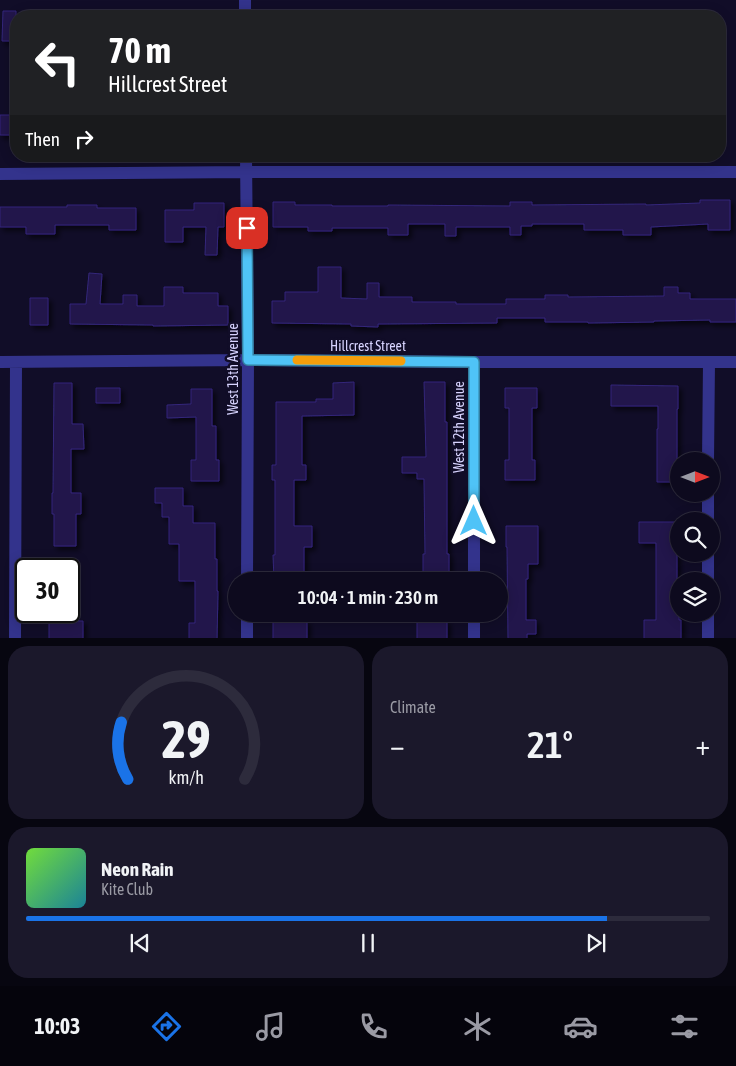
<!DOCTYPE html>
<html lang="en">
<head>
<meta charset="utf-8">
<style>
  body { margin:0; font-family:"Asap Condensed",sans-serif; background:#1b182b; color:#f1f3f6; height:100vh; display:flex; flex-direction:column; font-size:19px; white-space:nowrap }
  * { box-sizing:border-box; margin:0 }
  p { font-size:16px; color:#9a9aa4 }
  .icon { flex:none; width:28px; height:28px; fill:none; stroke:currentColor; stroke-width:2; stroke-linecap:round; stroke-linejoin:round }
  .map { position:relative; height:638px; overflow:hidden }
  .details { display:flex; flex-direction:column; gap:8px; padding:8px; background:#070610; flex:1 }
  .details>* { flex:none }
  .banner { position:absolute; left:10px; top:10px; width:716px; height:152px; border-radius:20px; box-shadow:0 2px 12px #0003,0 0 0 1px #2d2b3c; background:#202124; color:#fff; overflow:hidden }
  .needle { width:32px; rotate:90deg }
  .controls { position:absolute; left:670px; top:452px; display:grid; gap:10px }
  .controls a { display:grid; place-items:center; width:50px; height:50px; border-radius:50%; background:#0d0a1e; box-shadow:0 2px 12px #0003,0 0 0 1px #2d2b3c; font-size:25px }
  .speed { position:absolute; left:15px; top:558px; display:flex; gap:10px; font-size:25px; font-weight:700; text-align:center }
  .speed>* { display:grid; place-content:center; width:65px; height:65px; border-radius:50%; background:#0d0a1e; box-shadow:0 2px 12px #0003,0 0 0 1px #2d2b3c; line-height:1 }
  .speed .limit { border:2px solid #111; border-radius:8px; background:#fff; color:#111 }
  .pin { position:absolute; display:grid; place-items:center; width:42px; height:42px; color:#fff; margin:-21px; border-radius:10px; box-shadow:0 2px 8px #0006 }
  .me { position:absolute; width:55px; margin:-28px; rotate:0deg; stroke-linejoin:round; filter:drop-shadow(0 0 4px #0008) }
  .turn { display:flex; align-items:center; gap:18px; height:105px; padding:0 15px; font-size:22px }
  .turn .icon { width:65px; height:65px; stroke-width:2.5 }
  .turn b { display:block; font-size:35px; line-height:42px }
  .then { display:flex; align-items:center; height:48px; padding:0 15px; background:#0003; gap:10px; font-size:19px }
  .big { font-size:38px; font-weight:600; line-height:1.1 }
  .details .card { flex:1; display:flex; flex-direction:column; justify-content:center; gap:8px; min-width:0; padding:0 18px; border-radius:20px; background:#1b182b }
  .details .dial { align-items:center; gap:0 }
  .dial svg { height:130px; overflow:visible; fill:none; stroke:#2d2b3c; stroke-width:7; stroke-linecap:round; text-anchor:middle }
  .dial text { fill:#f1f3f6; stroke:none }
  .song { display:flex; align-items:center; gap:15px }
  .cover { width:60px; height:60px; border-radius:8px; background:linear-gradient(135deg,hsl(100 70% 55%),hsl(190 70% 35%)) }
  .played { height:5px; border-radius:2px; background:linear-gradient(90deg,#1a73e8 85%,#2d2b3c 85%) }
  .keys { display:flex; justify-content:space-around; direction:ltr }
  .heat { display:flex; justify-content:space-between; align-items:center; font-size:28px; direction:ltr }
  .details .tiles { flex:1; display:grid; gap:8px; grid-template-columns:1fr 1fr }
  .card:last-child { grid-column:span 2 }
  .trip { position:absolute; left:228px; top:572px; width:280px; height:50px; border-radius:25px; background:#0d0a1e; box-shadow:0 2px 12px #0003,0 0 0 1px #2d2b3c; font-weight:600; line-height:50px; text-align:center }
  .tab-bar { display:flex; height:80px; justify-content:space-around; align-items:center; background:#05040c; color:#9a9aa4 }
  .tab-bar .icon { width:35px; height:35px }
  .tab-bar .selected { color:#1a73e8 }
  .tab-bar b { font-size:22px; color:#f1f3f6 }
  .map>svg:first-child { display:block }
  .building { fill:#20174b; stroke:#34267a; filter:url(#shadow) }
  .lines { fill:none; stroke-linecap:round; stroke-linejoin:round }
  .minor { stroke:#33338c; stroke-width:12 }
  .route-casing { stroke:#337fa1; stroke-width:12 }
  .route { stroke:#4fc3f7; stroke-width:9 }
  .slow { stroke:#f59e0b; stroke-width:9 }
  .labels { text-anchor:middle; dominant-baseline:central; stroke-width:5; stroke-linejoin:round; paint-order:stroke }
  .street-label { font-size:14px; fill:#d8d4ff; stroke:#110d28 }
</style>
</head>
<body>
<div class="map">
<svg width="736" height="639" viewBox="0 0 736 639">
  <defs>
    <filter id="shadow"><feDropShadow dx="3.5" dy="3.5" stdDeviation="2.5" flood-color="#0009"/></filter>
  </defs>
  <rect width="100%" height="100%" fill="#110d28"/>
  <path class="building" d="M3,11H16V41H2Z
    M0,115H16V135H0Z
    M700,200H730V230H708V224L651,227V235H623V230H584V224H532V226H521V235H510V227H456V236H445V224H408V235H388V228H332V231H308V227H273V202H295V205H332V206H388V205L510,206V202H532V205L646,204V205L700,203Z
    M194,203H224V227H218L217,255H205L206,227H183V242H165V210H194Z
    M67,205H97V208H136V230H109V225H55V234H26V227H0V207H67Z
    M318,267H341V298L367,299V283H379V297H412V302H456V304H506V299H545V295H568V297L664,296V287H678V293H690V299H736V322H710V320L654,321V322L588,323V322H545V318H497V323L378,324V327L351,326V324L272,323V301H285V292H318Z
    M89,273L102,274L100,304H123V295H137V306H164V287H183V293H218V306H228V325L153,326V325L70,324V304H86Z
    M30,298H48V325H30Z
    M354,382V415L302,416V465H306V480H294V526H312V547H304V580H274L273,555H275V480H272V465H276V402H316V399H333V383Z
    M424,382H445V422H447V554H449V575H423V554H425L424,479H417V473H402V457H426Z
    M54,383H72V424H83L84,449H71V493H81V514H76V546H54V514H52V493H53Z
    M611,385L678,386V409H677V482H657V429H658V406H611Z
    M96,388H120V403H96Z
    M505,388H537V408H532V460H535V480H505V460H509V408H505Z
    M191,389H212V426H216V460H219V481H191V460H196V417L167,418V405L191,404Z
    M155,488H183V506H193V523H215V559H217V591H218L217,639H189V623H195V581H179V544H169V517H162V503H155Z
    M639,522H676V554H677V586H679V620H681V639H644V620H656V543H639Z
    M506,526H538V564H528V579H526V620H536V634H527V639H508L507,547H506Z
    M49,621H83V639H49Z
    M273,621H307V639H273Z
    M417,621H447V639H417Z"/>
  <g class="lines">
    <path class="minor" d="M245,0V16
      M246,156L248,360L247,581
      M0,174L246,172H736
      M0,362L248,360L474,362H736
      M708,461L709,362
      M708,521V494
      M474,581V362
      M708,581V554
      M15,639L16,362
      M247,639V614
      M474,639V614
      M708,639V614"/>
  </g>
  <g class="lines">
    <g class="route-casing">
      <path id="route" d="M247,228L248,360L474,362V521"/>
    </g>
    <use href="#route" class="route"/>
    <path class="slow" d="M297,360L401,361"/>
  </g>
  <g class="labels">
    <g class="street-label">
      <text x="368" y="346">Hillcrest Street</text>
      <text transform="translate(233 369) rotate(-90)">West 13th Avenue</text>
      <text transform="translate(459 427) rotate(-90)">West 12th Avenue</text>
    </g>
  </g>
</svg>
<div class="controls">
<a><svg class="needle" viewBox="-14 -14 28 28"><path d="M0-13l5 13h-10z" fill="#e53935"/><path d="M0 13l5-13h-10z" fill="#9a9aa4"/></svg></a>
<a><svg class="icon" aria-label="search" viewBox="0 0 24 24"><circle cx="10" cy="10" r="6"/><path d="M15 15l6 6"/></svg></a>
<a><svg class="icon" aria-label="layers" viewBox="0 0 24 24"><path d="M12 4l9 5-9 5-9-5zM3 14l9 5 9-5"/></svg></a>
</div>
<div class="speed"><div class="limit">30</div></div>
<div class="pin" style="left:247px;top:228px;background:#d93025"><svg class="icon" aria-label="arrive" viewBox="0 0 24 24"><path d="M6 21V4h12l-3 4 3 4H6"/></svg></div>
<svg class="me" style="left:474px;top:521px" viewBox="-20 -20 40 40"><path d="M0-17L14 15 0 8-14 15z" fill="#4fc3f7" stroke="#fff" stroke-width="4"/></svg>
<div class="trip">10:04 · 1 min · 230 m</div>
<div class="banner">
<div class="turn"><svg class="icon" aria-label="left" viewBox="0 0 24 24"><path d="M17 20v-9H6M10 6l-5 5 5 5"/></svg><div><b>70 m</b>Hillcrest Street</div></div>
<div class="then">Then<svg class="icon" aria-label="right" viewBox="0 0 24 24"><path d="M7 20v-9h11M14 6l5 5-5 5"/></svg></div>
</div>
</div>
<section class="details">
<div class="tiles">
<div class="card dial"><svg viewBox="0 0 100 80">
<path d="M14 69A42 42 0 1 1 86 69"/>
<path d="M14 69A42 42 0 0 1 10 34" stroke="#1a73e8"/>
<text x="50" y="56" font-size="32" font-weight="700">29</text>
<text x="50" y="72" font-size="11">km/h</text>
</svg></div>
<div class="card"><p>Climate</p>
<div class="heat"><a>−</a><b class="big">21°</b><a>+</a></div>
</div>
<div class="card">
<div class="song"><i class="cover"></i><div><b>Neon Rain</b><p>Kite Club</p></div></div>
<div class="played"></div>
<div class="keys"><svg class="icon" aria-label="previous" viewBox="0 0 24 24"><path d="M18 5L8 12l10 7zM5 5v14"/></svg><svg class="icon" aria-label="pause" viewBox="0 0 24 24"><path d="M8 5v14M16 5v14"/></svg><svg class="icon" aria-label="next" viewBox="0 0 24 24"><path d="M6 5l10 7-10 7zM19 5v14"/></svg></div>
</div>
</div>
</section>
<nav class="tab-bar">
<b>10:03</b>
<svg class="icon selected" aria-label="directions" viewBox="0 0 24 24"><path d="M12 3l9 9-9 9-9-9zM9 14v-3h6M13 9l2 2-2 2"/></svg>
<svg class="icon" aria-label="music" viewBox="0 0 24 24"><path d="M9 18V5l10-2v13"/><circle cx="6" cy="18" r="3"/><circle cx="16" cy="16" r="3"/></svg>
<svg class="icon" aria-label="phone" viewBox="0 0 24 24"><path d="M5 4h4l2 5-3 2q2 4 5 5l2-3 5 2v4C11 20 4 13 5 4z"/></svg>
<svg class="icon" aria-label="climate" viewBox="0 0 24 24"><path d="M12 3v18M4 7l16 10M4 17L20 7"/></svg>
<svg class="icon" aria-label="car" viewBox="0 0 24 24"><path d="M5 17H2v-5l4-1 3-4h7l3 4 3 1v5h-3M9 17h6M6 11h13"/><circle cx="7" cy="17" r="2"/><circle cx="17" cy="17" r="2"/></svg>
<svg class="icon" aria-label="filters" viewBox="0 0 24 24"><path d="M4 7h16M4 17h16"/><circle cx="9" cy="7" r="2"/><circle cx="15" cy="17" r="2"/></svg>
</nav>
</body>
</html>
